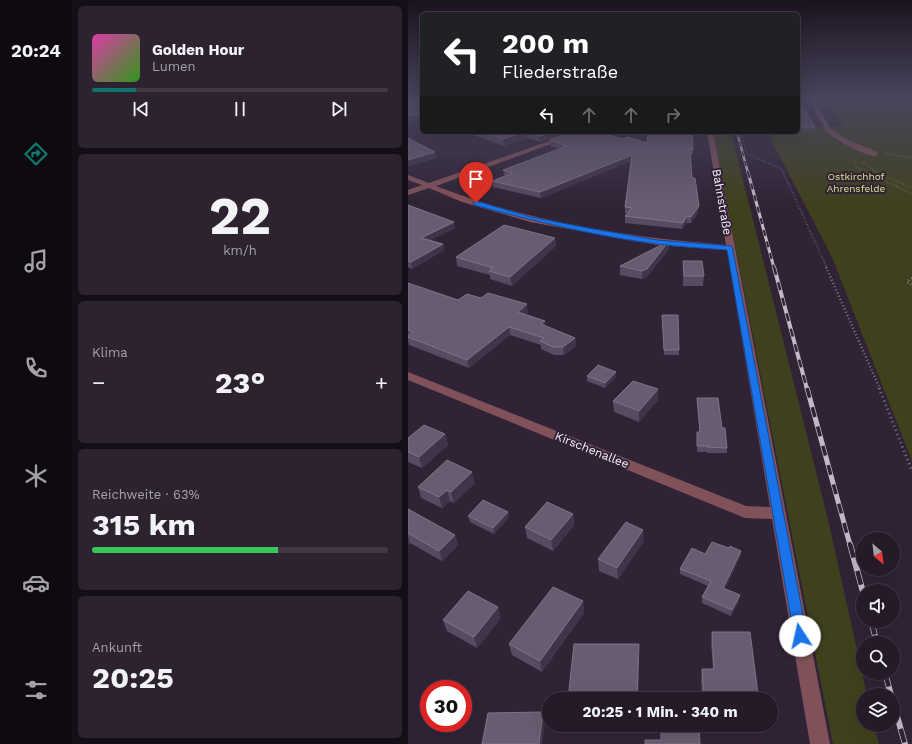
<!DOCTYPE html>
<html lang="de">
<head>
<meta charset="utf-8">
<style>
  body { margin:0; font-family:"Work Sans",sans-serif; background:#2d2330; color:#f1f3f6; height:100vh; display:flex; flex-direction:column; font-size:15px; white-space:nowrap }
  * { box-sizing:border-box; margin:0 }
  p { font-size:13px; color:#a3a1a8 }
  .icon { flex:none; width:22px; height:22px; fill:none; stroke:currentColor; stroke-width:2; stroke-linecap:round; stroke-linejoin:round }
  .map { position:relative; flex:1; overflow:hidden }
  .details { display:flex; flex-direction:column; gap:6px; padding:6px; background:#140e16; width:336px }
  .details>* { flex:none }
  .hud { position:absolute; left:12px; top:12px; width:380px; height:122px; border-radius:6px; box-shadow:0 4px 16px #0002,0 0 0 1px #423845; background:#202124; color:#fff; overflow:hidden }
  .needle { width:26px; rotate:152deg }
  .controls { position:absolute; left:448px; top:532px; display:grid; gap:8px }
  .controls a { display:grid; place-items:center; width:44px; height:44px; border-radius:50%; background:#251a28; box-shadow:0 4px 16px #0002,0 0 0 1px #423845; font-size:20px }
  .speed { position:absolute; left:12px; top:680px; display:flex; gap:8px; font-size:20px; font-weight:700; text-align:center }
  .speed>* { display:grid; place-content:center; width:52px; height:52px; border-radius:50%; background:#251a28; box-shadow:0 4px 16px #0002,0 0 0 1px #423845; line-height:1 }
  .speed .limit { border:6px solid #d22; background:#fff; color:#111 }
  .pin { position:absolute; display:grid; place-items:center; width:34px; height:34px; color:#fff; margin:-41px -17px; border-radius:50% 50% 50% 0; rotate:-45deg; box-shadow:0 0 4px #0007 }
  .pin .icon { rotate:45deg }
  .me { position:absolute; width:44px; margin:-22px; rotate:350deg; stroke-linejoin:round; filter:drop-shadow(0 0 3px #0008) }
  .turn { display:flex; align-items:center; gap:14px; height:84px; padding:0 16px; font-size:18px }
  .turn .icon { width:52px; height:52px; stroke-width:2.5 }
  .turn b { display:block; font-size:28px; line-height:34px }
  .lanes { display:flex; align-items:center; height:38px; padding:0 16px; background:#0003; justify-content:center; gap:20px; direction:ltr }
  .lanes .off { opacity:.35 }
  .big { font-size:30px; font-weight:700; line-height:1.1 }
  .details .widget { flex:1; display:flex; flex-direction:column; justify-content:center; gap:6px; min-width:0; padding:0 14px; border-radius:6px; background:#2d2330 }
  .details .dial { align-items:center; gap:0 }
  .dial b { font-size:52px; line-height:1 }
  .song { display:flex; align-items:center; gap:12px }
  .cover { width:48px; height:48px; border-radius:6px; background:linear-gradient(135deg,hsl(320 70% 55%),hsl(110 70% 35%)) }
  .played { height:4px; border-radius:2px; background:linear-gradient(90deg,#0f766e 15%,#423845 15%) }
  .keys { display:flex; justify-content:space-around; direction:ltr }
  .heat { display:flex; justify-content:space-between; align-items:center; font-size:22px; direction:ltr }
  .charge { height:6px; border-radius:3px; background:linear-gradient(90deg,#34c759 63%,#423845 0) }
  .trip { position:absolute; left:134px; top:692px; width:236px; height:40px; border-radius:20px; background:#251a28; box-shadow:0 4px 16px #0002,0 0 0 1px #423845; font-weight:700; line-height:40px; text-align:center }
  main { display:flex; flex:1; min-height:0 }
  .dock { display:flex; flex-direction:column; width:72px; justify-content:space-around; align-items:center; background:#0f0a10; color:#a3a1a8 }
  .dock .icon { width:28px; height:28px }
  .dock .current { color:#0f766e }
  .dock b { font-size:18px; color:#f1f3f6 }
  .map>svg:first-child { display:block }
  .green { fill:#3f411d }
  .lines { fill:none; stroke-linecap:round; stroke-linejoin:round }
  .path-far3 { stroke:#827687; stroke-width:1.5; stroke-dasharray:0.5 1.5; stroke-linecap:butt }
  .path-far2 { stroke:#827687; stroke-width:2; stroke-dasharray:0.5 2; stroke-linecap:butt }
  .path-far1 { stroke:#827687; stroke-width:2.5; stroke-dasharray:1 2.5; stroke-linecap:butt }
  .path { stroke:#827687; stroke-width:3; stroke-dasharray:1 3.5; stroke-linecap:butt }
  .minor { fill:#815159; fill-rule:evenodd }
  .rail-far4-casing { stroke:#c3b8c7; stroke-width:2.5 }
  .rail-far3-casing { stroke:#c3b8c7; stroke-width:3 }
  .rail-far2-casing { stroke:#c3b8c7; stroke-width:4 }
  .rail-far1-casing { stroke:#c3b8c7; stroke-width:5 }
  .rail-casing { stroke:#c3b8c7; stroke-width:6 }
  .rail-far4 { stroke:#312336; stroke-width:1.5; stroke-dasharray:5; stroke-linecap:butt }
  .rail-far3 { stroke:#312336; stroke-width:2; stroke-dasharray:6; stroke-linecap:butt }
  .rail-far2 { stroke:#312336; stroke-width:2.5; stroke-dasharray:8; stroke-linecap:butt }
  .rail-far1 { stroke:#312336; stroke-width:3.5; stroke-dasharray:10; stroke-linecap:butt }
  .rail { stroke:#312336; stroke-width:4.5; stroke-dasharray:14; stroke-linecap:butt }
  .wall { fill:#584a60 }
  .shaded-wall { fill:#413348 }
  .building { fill:#695c70; stroke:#7f7386 }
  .route { fill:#1a73e8; stroke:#114b97 }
  .labels { text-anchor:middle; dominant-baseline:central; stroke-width:4; stroke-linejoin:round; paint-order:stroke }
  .far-park-label { font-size:10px; fill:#dde387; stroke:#312336 }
  .street-label { font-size:12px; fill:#f7eefb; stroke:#312336 }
</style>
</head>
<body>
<main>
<nav class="dock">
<b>20:24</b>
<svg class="icon current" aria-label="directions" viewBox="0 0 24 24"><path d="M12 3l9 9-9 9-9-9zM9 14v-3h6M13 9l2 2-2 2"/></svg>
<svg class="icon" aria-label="music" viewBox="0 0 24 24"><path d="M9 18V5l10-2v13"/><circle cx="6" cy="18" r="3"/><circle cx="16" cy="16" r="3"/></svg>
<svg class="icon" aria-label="phone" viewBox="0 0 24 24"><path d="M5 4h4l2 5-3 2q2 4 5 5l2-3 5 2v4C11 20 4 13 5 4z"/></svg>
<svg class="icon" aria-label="climate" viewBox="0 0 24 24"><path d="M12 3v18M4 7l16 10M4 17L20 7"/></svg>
<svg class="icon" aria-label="car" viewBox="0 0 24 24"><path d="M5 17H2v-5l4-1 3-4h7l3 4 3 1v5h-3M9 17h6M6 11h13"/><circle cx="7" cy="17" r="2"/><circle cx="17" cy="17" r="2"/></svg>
<svg class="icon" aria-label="filters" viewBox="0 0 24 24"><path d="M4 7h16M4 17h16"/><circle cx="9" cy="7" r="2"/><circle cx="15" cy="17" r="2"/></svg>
</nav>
<section class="details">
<div class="widget">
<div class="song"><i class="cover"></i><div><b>Golden Hour</b><p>Lumen</p></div></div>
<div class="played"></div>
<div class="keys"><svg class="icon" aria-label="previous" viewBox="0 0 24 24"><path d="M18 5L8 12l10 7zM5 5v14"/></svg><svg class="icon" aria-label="pause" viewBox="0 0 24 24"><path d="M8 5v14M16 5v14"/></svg><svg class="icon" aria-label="next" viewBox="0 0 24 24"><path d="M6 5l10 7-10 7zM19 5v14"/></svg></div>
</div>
<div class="widget dial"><b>22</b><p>km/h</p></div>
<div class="widget"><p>Klima</p>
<div class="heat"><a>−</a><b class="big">23°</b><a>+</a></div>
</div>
<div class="widget"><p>Reichweite · 63%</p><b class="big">315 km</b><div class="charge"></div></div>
<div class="widget"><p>Ankunft</p><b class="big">20:25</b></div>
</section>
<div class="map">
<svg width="504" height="744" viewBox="0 0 504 744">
  <rect width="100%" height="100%" fill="#312336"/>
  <path class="green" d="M417,99H504V461L424,257L359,132H390V123L405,127H435Z
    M305,132H323L421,524L459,695H455V725H466L471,744H425Z"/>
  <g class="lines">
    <path class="path-far3" d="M333,132L339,154L374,169L376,173
      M477,153L504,158
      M446,158L448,167L461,173
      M455,162L469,173"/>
    <path class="path-far2" d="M375,172L419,268
      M459,172L504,194
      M468,172L504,188"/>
    <path class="path-far1" d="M418,267L472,389
      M504,278L499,282L504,285"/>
    <path class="path" d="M471,388L504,471"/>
    <path class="minor" d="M400,99H406L421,126L420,127L438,139L469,152V156C457,157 424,138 416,129L417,128Z
      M167,132H176L28,186C120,222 220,237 318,245L299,132H305L422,744H402L364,519L337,518L332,516L0,380V372L338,506L362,507L319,250L249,245L122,222L54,202L21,188L0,195V190L14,185L0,180V175L21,183Z"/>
    <g class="rail-far4-casing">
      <path id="rail-far4" d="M329,132L340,173"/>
    </g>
    <g class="rail-far3-casing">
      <path id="rail-far3" d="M340,172L366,268"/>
    </g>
    <g class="rail-far2-casing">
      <path id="rail-far2" d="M366,267L399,389"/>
    </g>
    <g class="rail-far1-casing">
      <path id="rail-far1" d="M399,388L442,545"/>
    </g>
    <g class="rail-casing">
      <path id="rail" d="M442,544L455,592
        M463,621L469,643
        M477,673L483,695
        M485,702L497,744"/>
    </g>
    <use href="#rail-far4" class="rail-far4"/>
    <use href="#rail-far3" class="rail-far3"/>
    <use href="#rail-far2" class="rail-far2"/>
    <use href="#rail-far1" class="rail-far1"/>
    <use href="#rail" class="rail"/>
  </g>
  <path class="wall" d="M390,99L407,127L406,132L390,131Z
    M57,132H164L133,142L119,138L96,146Z
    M214,139L285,150V155H282L284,178L290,213L283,223H279L274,229L217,223V216L219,214L217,213V207L223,161L133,198L85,187L84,181L98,176L96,175L95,170L152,149L143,146L142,140Z
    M0,205L47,228L22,240L35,244L36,250L4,269L0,267Z
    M147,238L148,246L104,286L82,279V275L49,266L48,257Z
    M261,249L239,277L234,279L212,275V266Z
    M275,261L296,276L295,286H275Z
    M0,283L50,300L73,298L120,312L117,314L138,326L167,338L168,346L156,355H146L133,349V345L102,335L61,368L1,345L0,341Z
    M254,315L271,350V355H256Z
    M208,372V377L197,388L179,381V376Z
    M250,389V400L231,422L206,412L205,401Z
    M289,398L314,428L319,448V453H299V452H289V432H292L289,403Z
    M37,434L40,445L14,468L0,462V438Z
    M67,483L46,503L42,501L34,508L13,498L10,487Z
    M0,509L47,535L50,545L34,561L2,543L0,545Z
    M100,512L101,517L86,534L62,522L60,516Z
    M165,514L166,525L145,551L119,538L117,527Z
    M236,541L210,579L191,571L190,559Z
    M321,548L333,551L332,557L317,589L331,601L323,616L294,603V597L300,586L272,574V569L297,554Z
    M175,601L176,613L134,672L104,655L101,644Z
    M93,618L69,648L39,631L35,620Z
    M304,632L350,694L349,699H294L293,680L294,669H305L303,643Z
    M166,644L231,655L230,699H160Z"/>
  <path class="shaded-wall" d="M14,112V119L0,122V116Z
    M115,132H118L119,138L96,146L95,139Z
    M143,132H164L133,142L132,136Z
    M27,152L29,158L0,167V160Z
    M224,155V161L133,198L132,192Z
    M291,206L290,213L283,223V217Z
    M279,216V223L274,229L275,223Z
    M46,222L47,228L15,244L13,238Z
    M147,238L148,246L104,286L102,277Z
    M261,241V249L239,277L234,279V271Z
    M35,244L36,250L4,269L3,262Z
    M119,304L120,312L111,320L110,312Z
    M137,321L138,329L133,324Z
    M101,327L102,335L61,368L59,360Z
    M167,338L168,346L156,355L155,347Z
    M208,372V377L197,388V383Z
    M250,389V400L231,422V411Z
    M37,434L40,445L14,468L11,457Z
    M64,472L67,483L46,503L43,492Z
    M39,490L42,501L34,508L31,497Z
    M100,512L101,517L86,534L85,528Z
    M165,514L166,525L145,551L143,540Z
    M235,530L236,541L210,579L209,568Z
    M47,535L50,545L34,561L31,551Z
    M0,536L2,543L0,545Z
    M333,551L332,557L315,594V588Z
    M332,595L331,601L323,616L324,610Z
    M175,601L176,613L134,672L132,661Z
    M90,607L93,618L69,648L66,637Z
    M231,644V655L230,699H229Z
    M135,712L137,723L134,744H131Z"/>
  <path class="building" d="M0,99H14V112L0,116Z
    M390,99H391L407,127H390Z
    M75,132H115L95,139Z
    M121,132H143L132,136Z
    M165,132H190L214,139L220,137L239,143L240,132H284L285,150H282L284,178H287L291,206L283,217L279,216L275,223L217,216L224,208L217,207L224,155L132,192L84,181L105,173L95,170L159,146L142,140Z
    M0,138L27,152L0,160Z
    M0,205L46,222L13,238L35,244L3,262L0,261Z
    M96,225L147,238L102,277L81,271L85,268L48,257Z
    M261,241L239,269L234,271L212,266Z
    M275,261H294L296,276H276Z
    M0,283L50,300L59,294L73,298L80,293L119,304L110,312L137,321L133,324L167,338L155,347H145L132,341L136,338L101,327L59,360L0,337V336L6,332L0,330Z
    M254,315H270L271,350H256Z
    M190,365L208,372L197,383L179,376Z
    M225,381L250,389L231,411L205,401Z
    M289,398H310L314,428H317L319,448L299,447L300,446H289V432H292Z
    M16,425L37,434L11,457L0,452V438Z
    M39,460L64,472L43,492L39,490L31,497L10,487Z
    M75,500L100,512L85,528L60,516Z
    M139,502L165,514L143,540L117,527Z
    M0,509L47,535L31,551L0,533Z
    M218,522L235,530L209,568L190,559Z
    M304,542L321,548L322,546L333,551L315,588L332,595L324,610L294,597L303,581L272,569L284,548L297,554Z
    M145,587L175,601L132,661L101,644Z
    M60,591L90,607L66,637L35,620Z
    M304,632H342L350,694L296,695L294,669H306Z
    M166,644H231L229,698L160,699Z
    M135,712L131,744H74L80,713Z
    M253,725H291L292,744H237V740H253Z"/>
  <linearGradient id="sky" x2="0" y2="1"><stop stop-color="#1b131e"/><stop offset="0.49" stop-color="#48455d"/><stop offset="1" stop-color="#48455d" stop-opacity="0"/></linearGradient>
  <rect width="504" height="203" fill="url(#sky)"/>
  <path class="route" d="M68,201L123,217L180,228L249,240L324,246L399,636L397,641L392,642L388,641L386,636L319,250C295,248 272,247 249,244C187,236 126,221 66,205L65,203Z"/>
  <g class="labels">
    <g class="far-park-label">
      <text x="448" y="176">Ostkirchhof<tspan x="448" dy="12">Ahrensfelde</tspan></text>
    </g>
    <g class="street-label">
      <text transform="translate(314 202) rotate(80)">Bahnstraße</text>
      <text transform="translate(184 450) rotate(22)">Kirschenallee</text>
    </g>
  </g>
</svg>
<div class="controls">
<a><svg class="needle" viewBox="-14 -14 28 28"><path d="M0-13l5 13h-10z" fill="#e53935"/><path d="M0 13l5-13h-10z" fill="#a3a1a8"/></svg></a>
<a><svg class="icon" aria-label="sound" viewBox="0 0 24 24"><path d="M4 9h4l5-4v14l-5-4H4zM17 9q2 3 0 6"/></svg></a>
<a><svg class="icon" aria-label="search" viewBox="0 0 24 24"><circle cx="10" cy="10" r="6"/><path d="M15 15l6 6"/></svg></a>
<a><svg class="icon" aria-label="layers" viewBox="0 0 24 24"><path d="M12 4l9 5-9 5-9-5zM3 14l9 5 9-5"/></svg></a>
</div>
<div class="speed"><div class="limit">30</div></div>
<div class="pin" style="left:68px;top:203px;background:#d93025"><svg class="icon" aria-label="arrive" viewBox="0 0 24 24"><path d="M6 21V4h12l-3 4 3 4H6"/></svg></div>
<svg class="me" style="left:392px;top:636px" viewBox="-20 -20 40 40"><circle r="19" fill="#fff"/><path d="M0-13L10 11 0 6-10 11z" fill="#1a73e8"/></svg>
<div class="trip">20:25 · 1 Min. · 340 m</div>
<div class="hud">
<div class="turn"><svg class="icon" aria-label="left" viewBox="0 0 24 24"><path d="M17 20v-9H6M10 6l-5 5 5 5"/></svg><div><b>200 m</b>Fliederstraße</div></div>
<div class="lanes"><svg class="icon" aria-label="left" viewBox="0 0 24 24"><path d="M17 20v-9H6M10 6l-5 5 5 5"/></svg><svg class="icon off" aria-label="ahead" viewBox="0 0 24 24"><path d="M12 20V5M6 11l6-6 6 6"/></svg><svg class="icon off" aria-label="ahead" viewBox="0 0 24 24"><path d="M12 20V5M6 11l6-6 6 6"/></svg><svg class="icon off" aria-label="right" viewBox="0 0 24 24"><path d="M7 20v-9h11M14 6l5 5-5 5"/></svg></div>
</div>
</div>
</main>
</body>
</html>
